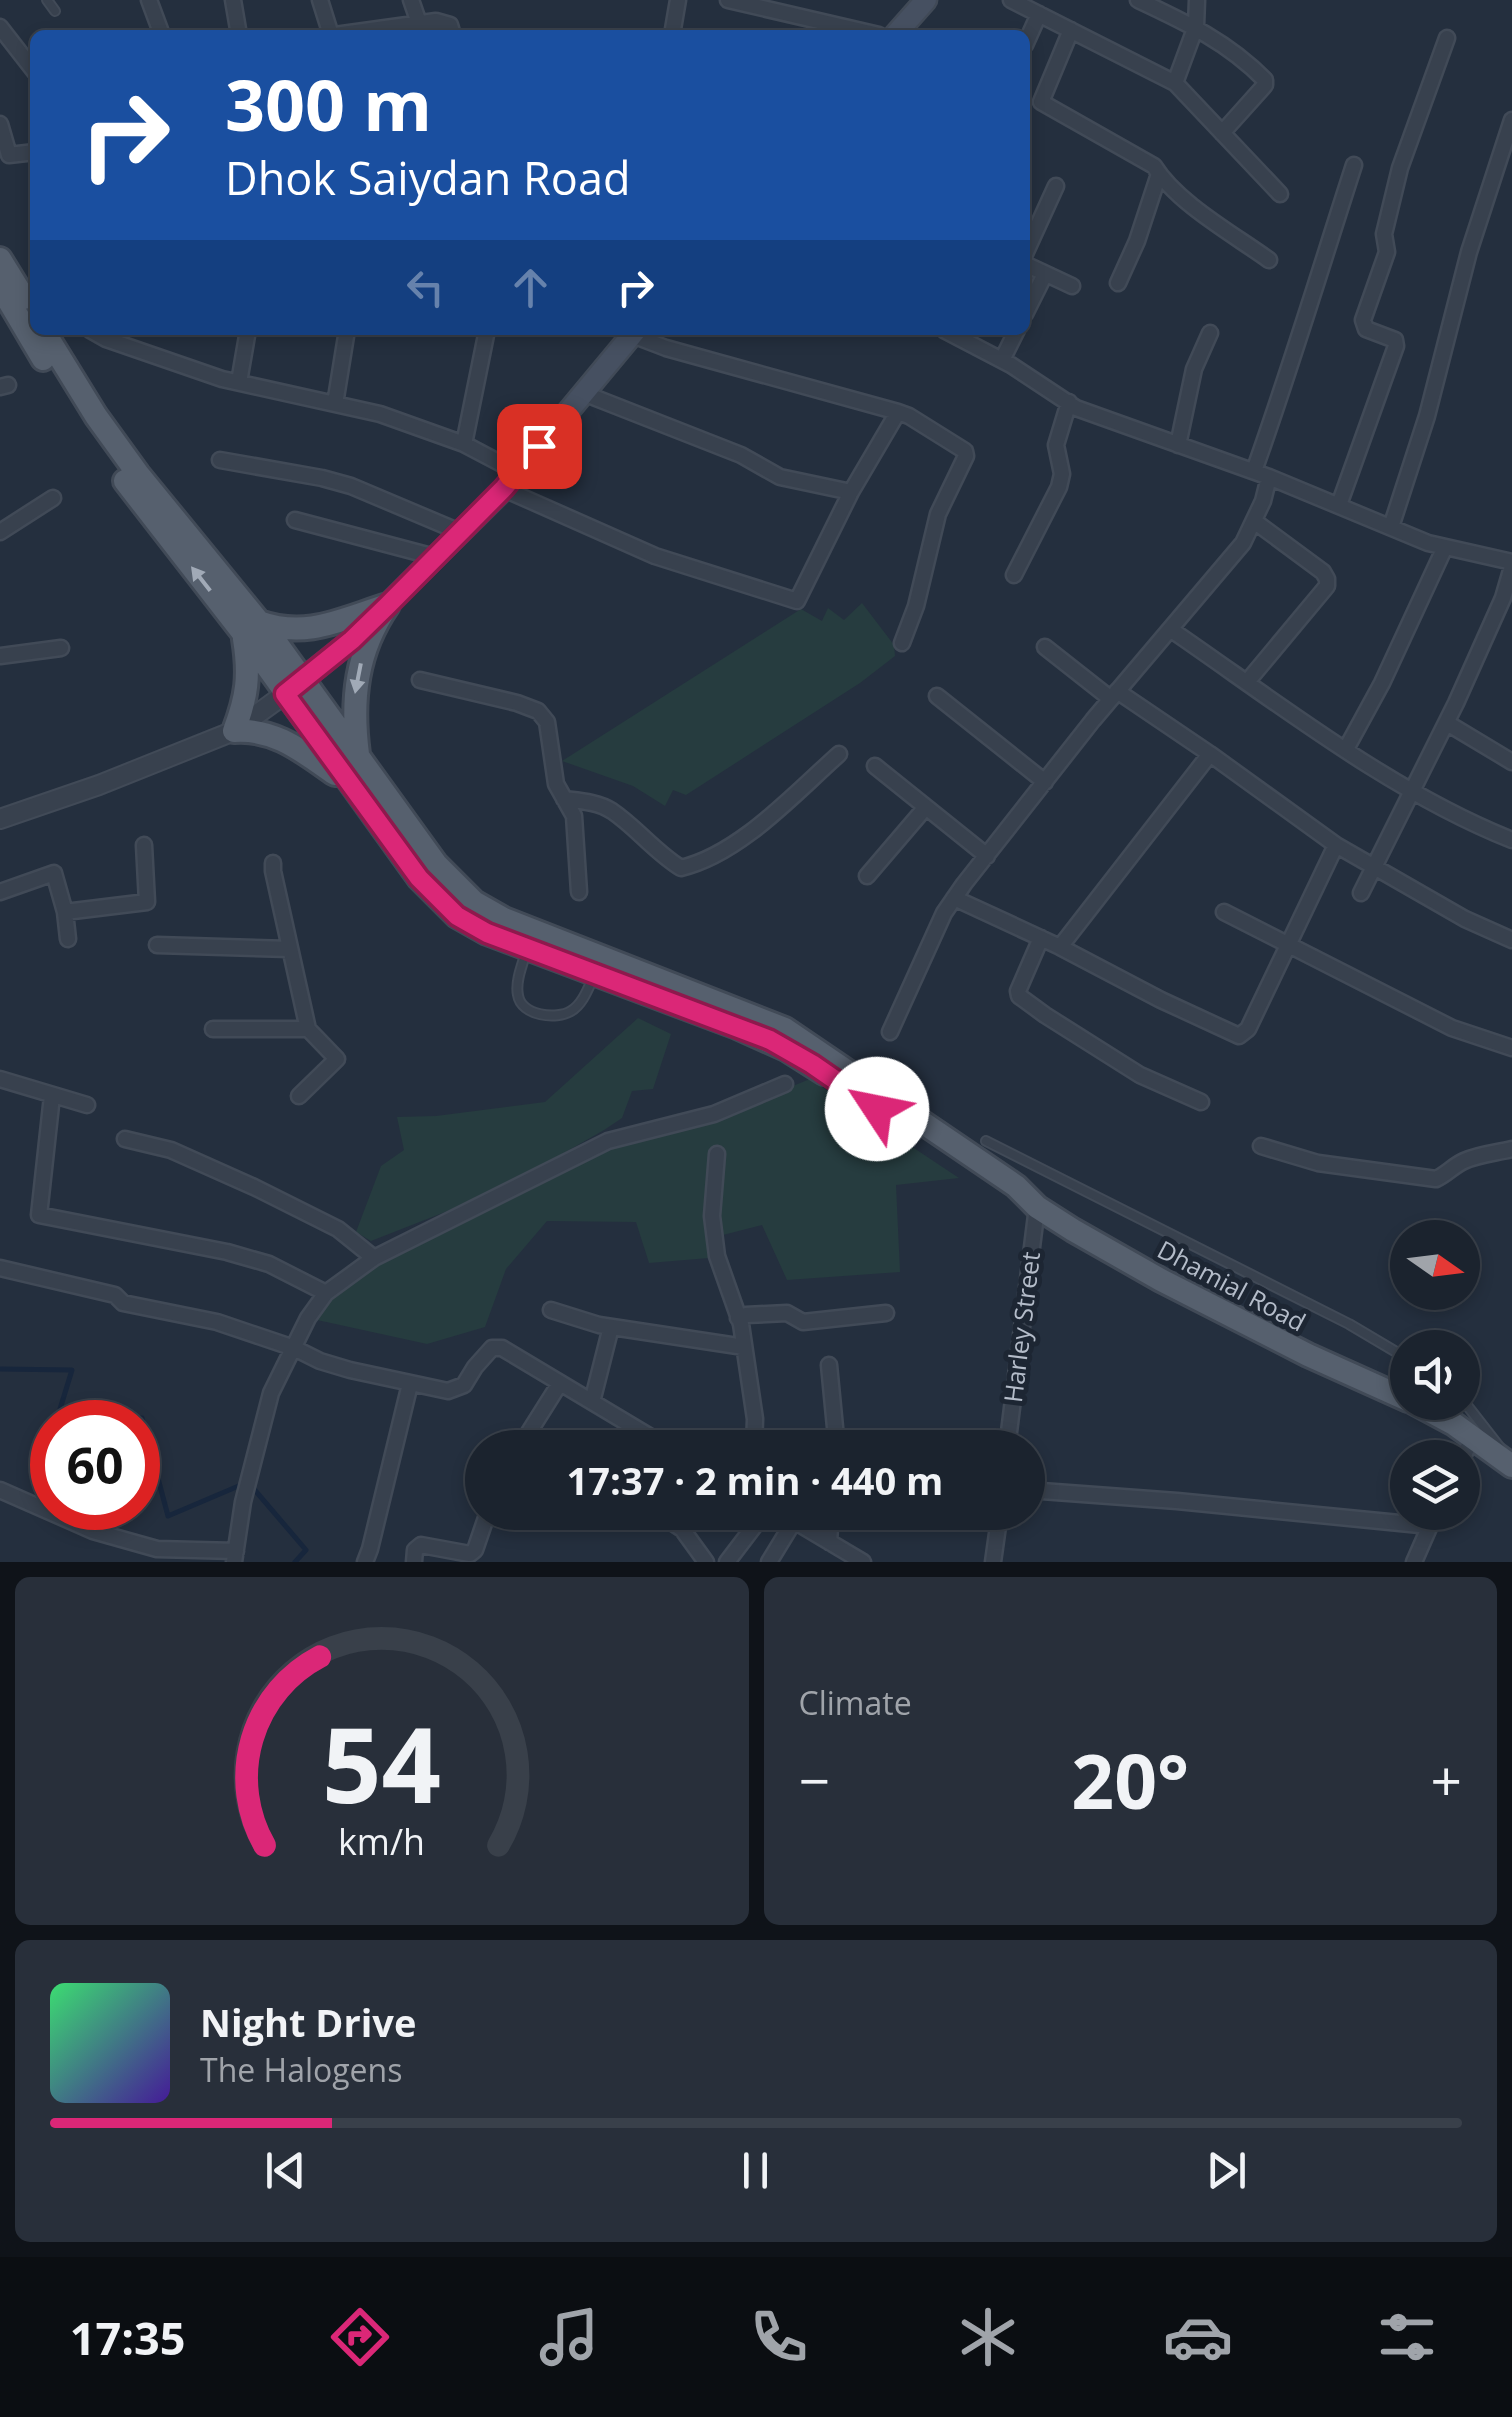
<!DOCTYPE html>
<html lang="en">
<head>
<meta charset="utf-8">
<style>
  body { margin:0; font-family:"Open Sans",sans-serif; background:#282f3a; color:#f1f3f6; height:100vh; display:flex; flex-direction:column; font-size:38px; white-space:nowrap }
  * { box-sizing:border-box; margin:0 }
  p { font-size:32px; color:#a0a4aa }
  .icon { flex:none; width:55px; height:55px; fill:none; stroke:currentColor; stroke-width:2; stroke-linecap:round; stroke-linejoin:round }
  .map { position:relative; height:1562px; overflow:hidden }
  .details { display:flex; flex-direction:column; gap:15px; padding:15px; background:#0f1319; flex:1 }
  .details>* { flex:none }
  .guide { position:absolute; left:30px; top:30px; width:1000px; height:305px; border-radius:15px; box-shadow:0 5px 15px #0003,0 0 0 2px #39404a; background:#1a4fa0; color:#fff; overflow:hidden }
  .needle { width:65px; rotate:104deg }
  .tools { position:absolute; left:1390px; top:1220px; display:grid; gap:20px }
  .tools a { display:grid; place-items:center; width:90px; height:90px; border-radius:50%; background:#1b232e; box-shadow:0 5px 15px #0003,0 0 0 2px #39404a; font-size:50px }
  .speed { position:absolute; left:30px; top:1400px; display:flex; gap:20px; font-size:50px; font-weight:700; text-align:center }
  .speed>* { display:grid; place-content:center; width:130px; height:130px; border-radius:50%; background:#1b232e; box-shadow:0 5px 15px #0003,0 0 0 2px #39404a; line-height:1 }
  .speed .limit { border:15px solid #d22; background:#fff; color:#111 }
  .pin { position:absolute; display:grid; place-items:center; width:85px; height:85px; color:#fff; margin:-42px; border-radius:20px; box-shadow:0 5px 15px #0006 }
  .me { position:absolute; width:110px; margin:-55px; rotate:304deg; stroke-linejoin:round; filter:drop-shadow(0 0 8px #0008) }
  .turn { display:flex; align-items:center; gap:35px; height:210px; padding:0 30px; font-size:45px }
  .turn .icon { width:130px; height:130px; stroke-width:2.5 }
  .turn b { display:block; font-size:70px; line-height:85px }
  .lanes { display:flex; align-items:center; height:95px; padding:0 30px; background:#0003; justify-content:center; gap:50px; direction:ltr }
  .lanes .off { opacity:.35 }
  .big { font-size:75px; font-weight:700; line-height:1.1 }
  .details .tile { flex:1; display:flex; flex-direction:column; justify-content:center; gap:15px; min-width:0; padding:0 35px; border-radius:15px; background:#282f3a }
  .details .dial { align-items:center; gap:0 }
  .dial svg { height:260px; overflow:visible; fill:none; stroke:#39404a; stroke-width:7; stroke-linecap:round; text-anchor:middle }
  .dial text { fill:#f1f3f6; stroke:none }
  .song { display:flex; align-items:center; gap:30px }
  .cover { width:120px; height:120px; border-radius:15px; background:linear-gradient(135deg,hsl(140 70% 55%),hsl(260 70% 35%)) }
  .played { height:10px; border-radius:5px; background:linear-gradient(90deg,#db2777 20%,#39404a 20%) }
  .keys { display:flex; justify-content:space-around; direction:ltr }
  .heat { display:flex; justify-content:space-between; align-items:center; font-size:55px; direction:ltr }
  .details .tiles { flex:1; display:grid; gap:15px; grid-template-columns:1fr 1fr }
  .tile:last-child { grid-column:span 2 }
  .trip { position:absolute; left:465px; top:1430px; width:580px; height:100px; border-radius:50px; background:#1b232e; box-shadow:0 5px 15px #0003,0 0 0 2px #39404a; font-weight:700; line-height:100px; text-align:center }
  .tabs { display:flex; height:160px; justify-content:space-around; align-items:center; background:#0b0e12; color:#a0a4aa }
  .tabs .icon { width:70px; height:70px }
  .tabs .active { color:#db2777 }
  .tabs b { font-size:45px; color:#f1f3f6 }
  .map>svg:first-child { display:block }
  .green { fill:#263c3f }
  .lines { fill:none; stroke-linecap:round; stroke-linejoin:round }
  .stream { stroke:#17263c; stroke-width:5 }
  .service-casing { stroke:#414a57; stroke-width:12 }
  .minor-casing { stroke:#414a57; stroke-width:19 }
  .tertiary-casing { stroke:#414a57; stroke-width:22 }
  .secondary-casing { stroke:#414a57; stroke-width:25 }
  .primary-casing { stroke:#414a57; stroke-width:28 }
  .service { stroke:#38414e; stroke-width:8 }
  .minor { stroke:#38414e; stroke-width:14 }
  .tertiary { stroke:#38414e; stroke-width:18 }
  .secondary { stroke:#465061; stroke-width:20 }
  .primary { stroke:#56606e; stroke-width:22 }
  .oneway { fill:#a1aab7 }
  .route-casing { stroke:#8e194d; stroke-width:25 }
  .route { stroke:#db2777; stroke-width:18 }
  .labels { text-anchor:middle; dominant-baseline:central; stroke-width:10; stroke-linejoin:round; paint-order:stroke }
  .street-label { font-size:25px; fill:#b4bcc9; stroke:#1d2633 }
</style>
</head>
<body>
<div class="map">
<svg width="1512" height="1562" viewBox="0 0 1512 1562">
  <rect width="100%" height="100%" fill="#242f3e"/>
  <path class="green" d="M862,603L894,645L895,656L860,683L686,795L673,790L665,806L633,786L562,761L801,609L822,621L828,608L844,620Z
    M638,1018L671,1034L653,1089L632,1091L622,1118L604,1130L496,1192L371,1241L356,1232L381,1166L404,1150L397,1117L436,1116L545,1102Z
    M810,1079L959,1178L896,1185L900,1272L787,1280L762,1225L719,1236L709,1258L649,1263L636,1222L547,1221L506,1269L485,1327L427,1344L308,1318L365,1268L602,1151L739,1108Z"/>
  <g class="lines">
    <path class="stream" d="M0,1369L72,1370L56,1422
      M126,1422L142,1418L168,1516L248,1482L306,1550L295,1562
      M52,1434L49,1445L52,1444"/>
    <g class="service-casing">
      <path id="service" d="M47,0L55,11
        M527,949C523,963 515,981 518,995C521,1016 557,1020 571,1011C582,1005 588,989 593,978
        M986,1141L1349,1324L1408,1359
        M1462,1399L1501,1449"/>
    </g>
    <g class="minor-casing">
      <path id="minor" d="M149,0L162,35
        M233,0L239,35
        M320,0L331,35
        M411,0L419,23
        M728,0L879,35
        M1011,0L1175,83L1280,194
        M1138,0C1185,22 1228,42 1265,80V85L1222,133
        M0,27L35,72
        M1071,30L1041,102L1154,166C1177,203 1233,234 1269,260
        M335,35L436,21L450,25L453,35
        M672,35L678,0
        M1025,45L1039,14
        M1175,83L1196,26L1197,0
        M0,124L9,155L35,152
        M1025,254L1056,186
        M1025,264L1072,286
        M1118,283L1137,241L1159,174
        M1025,314L1045,274
        M90,330L106,339L222,379L380,414L464,444L517,472
        M944,330L1011,365L1076,408L1269,477L1428,543L1512,562
        M632,335L666,348L898,412L909,416L965,451L966,456L938,514L916,606L902,643
        M1002,360L1017,330
        M239,382L248,330
        M0,387L8,385
        M583,393L741,455L780,477L851,492
        M335,404L347,330
        M464,444L486,335
        M1178,445L1194,369L1210,333
        M220,460L322,478L351,486L460,532
        M1254,471C1290,370 1321,267 1354,165
        M504,489L655,556L797,601L851,492L898,412
        M1339,505L1396,346L1395,340L1366,329L1363,320L1387,252L1384,234L1400,168L1447,38
        M295,520L435,557
        M1391,527L1427,416L1469,252L1512,120
        M0,532L53,498
        M1014,575L1059,487L1062,474L1056,445L1069,402
        M1170,629C1278,703 1391,792 1512,840
        M1045,647L1111,699
        M0,656L61,648
        M420,680L517,703L538,711L547,722L556,784L574,816L579,892
        M1247,682L1327,586V579L1323,572L1254,521
        M937,696L1045,782
        M1447,723L1512,762
        M1346,749L1382,683L1445,547
        M1210,754L1336,845L1465,919L1512,940
        M875,766L987,856
        M564,799C580,801 598,802 612,811C637,828 655,852 681,868C740,854 794,794 839,754
        M273,863V871L308,1029L337,1059L299,1096
        M867,876L926,807
        M0,892L54,873L65,912L68,939
        M1361,893L1456,703L1503,598L1512,567
        M954,898L1060,947L1210,754L1117,691
        M65,912L147,902L144,845
        M1224,912L1452,1028L1512,1048
        M1041,938L1018,991L1019,996L1045,1015L1140,1075L1201,1102
        M157,945L290,949
        M1060,947L1161,1000L1239,1036L1248,1029L1336,845
        M213,1029H308
        M890,1032L944,913L964,884L1093,720L1243,543L1263,501L1269,477
        M0,1079L87,1105
        M52,1096L39,1215L227,1252L269,1264L326,1293
        M125,1139L171,1150L254,1187L338,1229L374,1258
        M1261,1146L1318,1163L1436,1179C1447,1174 1453,1166 1464,1161C1479,1154 1496,1153 1512,1149
        M717,1154L712,1216L717,1256L741,1324L755,1419L754,1448
        M0,1268L115,1295L123,1303L217,1322L294,1348L320,1361L350,1370L448,1391L464,1385L475,1367L492,1348H502L669,1448
        M551,1310L599,1325L744,1347
        M738,1318L746,1315L787,1313L803,1322L886,1313
        M829,1365L837,1448
        M592,1402L611,1327
        M519,1448L560,1383
        M1007,1448L1037,1207
        M1462,1458L1473,1438
        M0,1490L93,1531L157,1549L236,1551
        M1028,1490L1177,1501L1430,1526
        M656,1512L682,1529L706,1562
        M779,1512L863,1562
        M829,1542L831,1512
        M234,1562L243,1502L271,1393L308,1318L326,1293L374,1258L608,1141L714,1114L785,1084
        M365,1562L370,1549L410,1384
        M414,1562L415,1550L421,1545L470,1554L475,1550L488,1512
        M727,1562L765,1512
        M769,1562L794,1521
        M993,1562L1000,1512
        M1414,1562L1436,1512"/>
    </g>
    <g class="tertiary-casing">
      <path id="tertiary" d="M0,819L99,785L234,731L285,694"/>
    </g>
    <g class="secondary-casing">
      <path id="secondary" d="M895,35L926,0
        M292,688L352,640L504,489L636,330"/>
    </g>
    <g class="primary-casing">
      <path id="primary" d="M0,259L24,298
        M0,286L43,359
        M43,330L96,416L138,474L277,644L436,864L474,902L504,919L785,1029L1016,1186L1037,1207L1073,1230L1161,1280L1308,1355L1408,1400
        M125,481L243,633L419,878L457,916L487,933L737,1027L786,1049L824,1073
        M259,622C307,639 342,619 388,605
        M244,639C250,676 247,697 234,731C275,728 303,752 335,774
        M358,754C351,700 356,651 388,605
        M1413,1402L1454,1424L1512,1466"/>
    </g>
    <use href="#service" class="service"/>
    <use href="#minor" class="minor"/>
    <use href="#tertiary" class="tertiary"/>
    <use href="#secondary" class="secondary"/>
    <use href="#primary" class="primary"/>
  </g>
  <defs><path id="oneway-solid" d="M-6-.8H1V-3.2L6.5 0L1 3.2V.8H-6Z" transform="scale(2.5)"/></defs>
  <g class="oneway">
    <use href="#oneway-solid" transform="translate(201 579) rotate(-128)"/>
    <use href="#oneway-solid" transform="translate(358 678) rotate(101)"/>
  </g>
  <g class="lines">
    <g class="route-casing">
      <path id="route" d="M539,446L504,488L388,605L352,640L285,694L419,878L457,916L487,933L770,1040L812,1064L877,1109"/>
    </g>
    <use href="#route" class="route"/>
  </g>
  <g class="labels">
    <g class="street-label">
      <text transform="translate(1232 1285) rotate(28)">Dhamial Road</text>
      <text transform="translate(1021 1327) rotate(-83)">Harley Street</text>
    </g>
  </g>
</svg>
<div class="tools">
<a><svg class="needle" viewBox="-14 -14 28 28"><path d="M0-13l5 13h-10z" fill="#e53935"/><path d="M0 13l5-13h-10z" fill="#a0a4aa"/></svg></a>
<a><svg class="icon" aria-label="sound" viewBox="0 0 24 24"><path d="M4 9h4l5-4v14l-5-4H4zM17 9q2 3 0 6"/></svg></a>
<a><svg class="icon" aria-label="layers" viewBox="0 0 24 24"><path d="M12 4l9 5-9 5-9-5zM3 14l9 5 9-5"/></svg></a>
</div>
<div class="speed"><div class="limit">60</div></div>
<div class="pin" style="left:539px;top:446px;background:#d93025"><svg class="icon" aria-label="arrive" viewBox="0 0 24 24"><path d="M6 21V4h12l-3 4 3 4H6"/></svg></div>
<svg class="me" style="left:877px;top:1109px" viewBox="-20 -20 40 40"><circle r="19" fill="#fff"/><path d="M0-13L10 11 0 6-10 11z" fill="#db2777"/></svg>
<div class="trip">17:37 · 2 min · 440 m</div>
<div class="guide">
<div class="turn"><svg class="icon" aria-label="right" viewBox="0 0 24 24"><path d="M7 20v-9h11M14 6l5 5-5 5"/></svg><div><b>300 m</b>Dhok Saiydan Road</div></div>
<div class="lanes"><svg class="icon off" aria-label="left" viewBox="0 0 24 24"><path d="M17 20v-9H6M10 6l-5 5 5 5"/></svg><svg class="icon off" aria-label="ahead" viewBox="0 0 24 24"><path d="M12 20V5M6 11l6-6 6 6"/></svg><svg class="icon" aria-label="right" viewBox="0 0 24 24"><path d="M7 20v-9h11M14 6l5 5-5 5"/></svg></div>
</div>
</div>
<section class="details">
<div class="tiles">
<div class="tile dial"><svg viewBox="0 0 100 80">
<path d="M14 69A42 42 0 1 1 86 69"/>
<path d="M14 69A42 42 0 0 1 31 11" stroke="#db2777"/>
<text x="50" y="56" font-size="32" font-weight="700">54</text>
<text x="50" y="72" font-size="11">km/h</text>
</svg></div>
<div class="tile"><p>Climate</p>
<div class="heat"><a>−</a><b class="big">20°</b><a>+</a></div>
</div>
<div class="tile">
<div class="song"><i class="cover"></i><div><b>Night Drive</b><p>The Halogens</p></div></div>
<div class="played"></div>
<div class="keys"><svg class="icon" aria-label="previous" viewBox="0 0 24 24"><path d="M18 5L8 12l10 7zM5 5v14"/></svg><svg class="icon" aria-label="pause" viewBox="0 0 24 24"><path d="M8 5v14M16 5v14"/></svg><svg class="icon" aria-label="next" viewBox="0 0 24 24"><path d="M6 5l10 7-10 7zM19 5v14"/></svg></div>
</div>
</div>
</section>
<nav class="tabs">
<b>17:35</b>
<svg class="icon active" aria-label="directions" viewBox="0 0 24 24"><path d="M12 3l9 9-9 9-9-9zM9 14v-3h6M13 9l2 2-2 2"/></svg>
<svg class="icon" aria-label="music" viewBox="0 0 24 24"><path d="M9 18V5l10-2v13"/><circle cx="6" cy="18" r="3"/><circle cx="16" cy="16" r="3"/></svg>
<svg class="icon" aria-label="phone" viewBox="0 0 24 24"><path d="M5 4h4l2 5-3 2q2 4 5 5l2-3 5 2v4C11 20 4 13 5 4z"/></svg>
<svg class="icon" aria-label="climate" viewBox="0 0 24 24"><path d="M12 3v18M4 7l16 10M4 17L20 7"/></svg>
<svg class="icon" aria-label="car" viewBox="0 0 24 24"><path d="M5 17H2v-5l4-1 3-4h7l3 4 3 1v5h-3M9 17h6M6 11h13"/><circle cx="7" cy="17" r="2"/><circle cx="17" cy="17" r="2"/></svg>
<svg class="icon" aria-label="filters" viewBox="0 0 24 24"><path d="M4 7h16M4 17h16"/><circle cx="9" cy="7" r="2"/><circle cx="15" cy="17" r="2"/></svg>
</nav>
</body>
</html>
